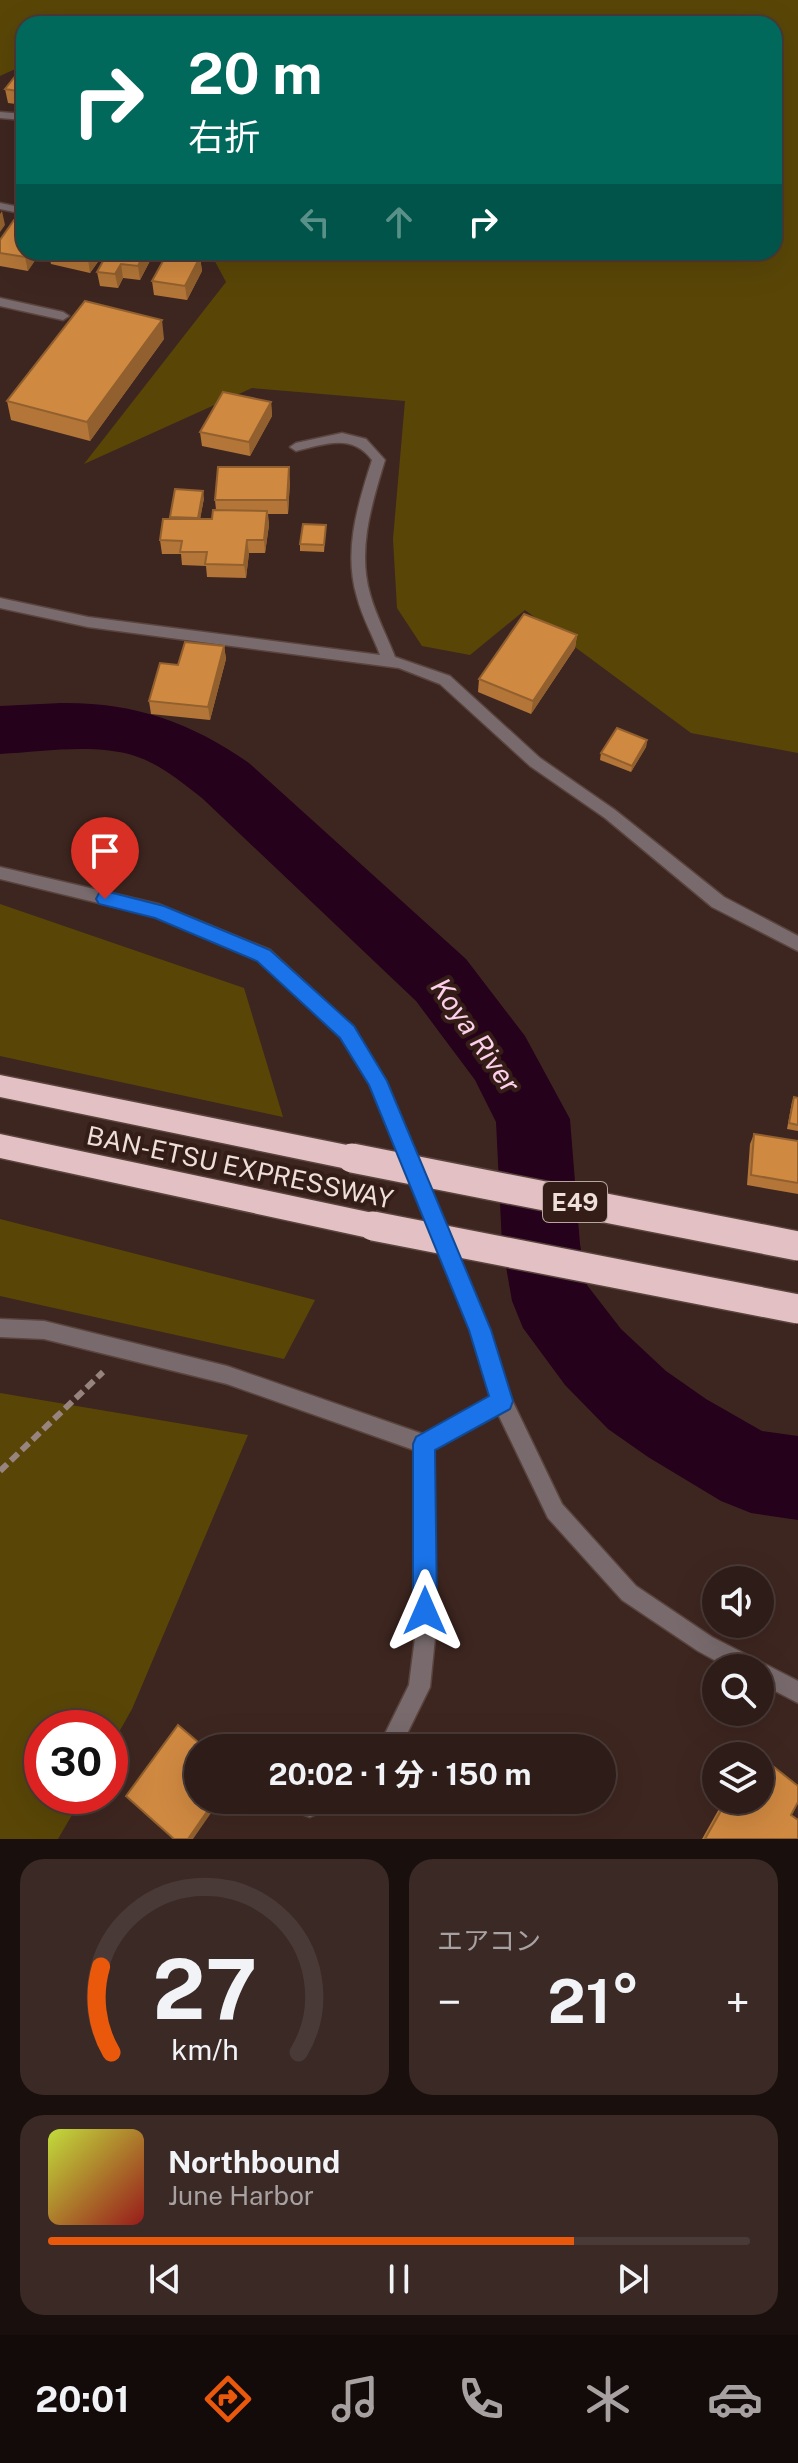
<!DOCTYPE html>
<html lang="ja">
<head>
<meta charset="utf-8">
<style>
  body { margin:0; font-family:"Public Sans","Noto Sans JP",sans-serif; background:#3a2925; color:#f1f3f6; height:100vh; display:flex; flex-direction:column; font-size:30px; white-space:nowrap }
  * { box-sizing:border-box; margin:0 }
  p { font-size:26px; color:#a7a1a2 }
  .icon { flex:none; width:44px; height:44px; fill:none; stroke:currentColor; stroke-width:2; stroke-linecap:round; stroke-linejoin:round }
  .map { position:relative; height:1839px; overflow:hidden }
  .details { display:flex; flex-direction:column; gap:20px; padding:20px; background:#190f0d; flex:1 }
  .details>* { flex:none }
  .top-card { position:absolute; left:16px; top:16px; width:766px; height:244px; border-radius:24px; box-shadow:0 8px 32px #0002,0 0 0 2px #493a37; background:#00695c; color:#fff; overflow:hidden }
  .tools { position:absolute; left:702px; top:1566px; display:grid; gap:16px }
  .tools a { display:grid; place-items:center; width:72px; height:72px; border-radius:50%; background:#2e1c18; box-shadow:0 8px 32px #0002,0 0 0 2px #493a37; font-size:40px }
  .speed { position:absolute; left:24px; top:1710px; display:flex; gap:16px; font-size:40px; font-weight:700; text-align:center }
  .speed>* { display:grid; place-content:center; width:104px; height:104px; border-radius:50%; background:#2e1c18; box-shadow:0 8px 32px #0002,0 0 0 2px #493a37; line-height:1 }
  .speed .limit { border:12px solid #d22; background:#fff; color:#111 }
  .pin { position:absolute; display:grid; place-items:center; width:68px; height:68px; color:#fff; margin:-82px -34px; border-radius:50% 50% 50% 0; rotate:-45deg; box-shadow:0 0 8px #0007 }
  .pin .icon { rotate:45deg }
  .me { position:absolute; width:88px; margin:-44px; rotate:0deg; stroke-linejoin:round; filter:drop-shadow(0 0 6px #0008) }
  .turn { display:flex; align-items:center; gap:28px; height:168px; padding:0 40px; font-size:36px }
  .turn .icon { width:104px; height:104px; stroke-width:2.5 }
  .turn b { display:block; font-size:56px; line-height:68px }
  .lanes { display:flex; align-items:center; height:76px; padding:0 40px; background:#0003; justify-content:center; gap:40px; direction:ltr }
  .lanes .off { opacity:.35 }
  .big { font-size:60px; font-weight:700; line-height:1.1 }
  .details .tile { flex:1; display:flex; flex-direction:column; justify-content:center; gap:12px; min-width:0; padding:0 28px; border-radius:24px; background:#3a2925 }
  .details .dial { align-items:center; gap:0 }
  .dial svg { height:208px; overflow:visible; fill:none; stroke:#493a37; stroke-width:7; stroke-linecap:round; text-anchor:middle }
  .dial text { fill:#f1f3f6; stroke:none }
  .song { display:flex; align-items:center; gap:24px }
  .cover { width:96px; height:96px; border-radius:12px; background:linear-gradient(135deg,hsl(70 70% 55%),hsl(0 70% 35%)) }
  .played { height:8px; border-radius:4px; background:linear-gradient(90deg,#ea580c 75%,#493a37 75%) }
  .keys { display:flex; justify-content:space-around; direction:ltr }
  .heat { display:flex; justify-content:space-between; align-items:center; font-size:44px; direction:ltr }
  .details .tiles { flex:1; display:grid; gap:20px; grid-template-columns:1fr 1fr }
  .tile:last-child { grid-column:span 2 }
  .trip { position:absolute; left:184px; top:1734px; width:432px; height:80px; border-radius:40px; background:#2e1c18; box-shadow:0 8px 32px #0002,0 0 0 2px #493a37; font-weight:700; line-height:80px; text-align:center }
  .menu { display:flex; height:128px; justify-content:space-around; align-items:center; background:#120b0a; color:#a7a1a2 }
  .menu .icon { width:56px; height:56px }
  .menu .active { color:#ea580c }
  .menu b { font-size:36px; color:#f1f3f6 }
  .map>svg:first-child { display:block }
  .green { fill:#594607 }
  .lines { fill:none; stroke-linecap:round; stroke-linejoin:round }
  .river { fill:#26011b; fill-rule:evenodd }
  .minor-casing { stroke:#5a443e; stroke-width:3 }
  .motorway-casing { stroke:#5a443e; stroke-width:3 }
  .path { stroke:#98847f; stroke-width:6; stroke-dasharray:10 5; stroke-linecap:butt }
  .minor { fill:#796b6d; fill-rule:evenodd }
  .motorway { fill:#e2c0c4; fill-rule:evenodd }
  .motorway-bridge-casing { stroke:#5a443e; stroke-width:32; stroke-linecap:butt }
  .motorway-bridge { stroke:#e2c0c4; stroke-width:29 }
  .wall { fill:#b37638 }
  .shaded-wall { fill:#92602e }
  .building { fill:#d08941; stroke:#92602e; stroke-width:2 }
  .route { fill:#1a73e8; stroke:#114b97; stroke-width:2 }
  .labels { text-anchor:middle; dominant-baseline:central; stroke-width:8; stroke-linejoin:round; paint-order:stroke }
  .shield { fill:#331d16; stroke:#b7a59f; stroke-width:2 }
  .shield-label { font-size:24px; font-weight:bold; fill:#efdfda }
  .street-label { font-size:26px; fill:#efdfda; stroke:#331d16 }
  .water-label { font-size:28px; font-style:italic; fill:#fdcfea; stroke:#331d16 }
</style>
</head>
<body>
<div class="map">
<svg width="798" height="1839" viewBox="0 0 798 1839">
  <rect width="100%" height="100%" fill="#3e2620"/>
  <path class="green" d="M0,0H798V753L691,733L525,610L470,655L422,646L397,608L393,539L405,401L252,388L84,464L226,282L210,252H774V24H24V65L0,76Z
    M0,904L244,988L283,1117L0,1056Z
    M0,1219L39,1229L315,1300L284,1359L0,1296Z
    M0,1393L248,1435L132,1709L110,1748V1728H42V1796H83L58,1839H0Z"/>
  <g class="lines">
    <path class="river" d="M61,703C133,702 191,722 249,763L466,959L525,1036L570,1119L580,1244L587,1285L621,1329L666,1371L706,1399L762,1431L798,1436V1520L751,1513L721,1501L648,1457L608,1429L565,1385L523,1328L512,1301L502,1244L496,1122L475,1080L416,1001L203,799C183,783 160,764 135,756C93,743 43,752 0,754V706Z"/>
    <g class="minor-casing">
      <path id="minor" d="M0,112L24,114V120L0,118Z
        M0,203L24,208V214L0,209Z
        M0,298L63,312L69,316L63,320L0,306Z
        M342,433L366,439L385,460C372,503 357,549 370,594C376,616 387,636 395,657L450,676L540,758L615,810L724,897L798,936V951L712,907L605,818L530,766L440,684L399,668L88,627L0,608V598L88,617L380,655C373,636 362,617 357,597C343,551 358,504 372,460C352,433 325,444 296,451L290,447L296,443Z
        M0,867L158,904L270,950L353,1027L386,1081L489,1330L511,1398L562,1504L636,1586L712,1637L798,1681V1703L760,1683V1668H729L698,1651L622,1600L548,1518L498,1414L434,1449L435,1638L430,1687L400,1748H378L409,1685L415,1638L414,1450L227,1384L44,1339L0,1337V1319L44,1321L227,1366L423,1434L491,1397L471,1330L370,1085L341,1037L258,960L156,917L0,879Z
        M302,1800H333L330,1808L310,1817L302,1814L299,1806Z"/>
    </g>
    <g class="motorway-casing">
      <path id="motorway" d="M0,1075L352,1146L361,1149L365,1158L361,1167L352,1170L0,1097Z
        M0,1134L373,1213L383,1217L387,1226L383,1235L373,1239L0,1158Z"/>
    </g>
    <path class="path" d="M0,1471L103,1372"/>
    <use href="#minor" class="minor"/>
    <use href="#motorway" class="motorway"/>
    <g class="motorway-bridge-casing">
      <path id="motorway-bridge" d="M352,1158L798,1246
        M373,1226L798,1309"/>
    </g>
    <use href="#motorway-bridge" class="motorway-bridge"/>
  </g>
  <path class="wall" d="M24,65V105L8,103L5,89Z
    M24,186V207H21L18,193Z
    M24,221L28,271L0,266V240Z
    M48,252H105L90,273L51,264Z
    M108,252L152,257L140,280L123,278L118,288L100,286L97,272Z
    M200,257L202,271L187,300L154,295L152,281Z
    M164,339L90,441L11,420L7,401Z
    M271,402L272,416L250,456L202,446L200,432Z
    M290,481L288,514H268L269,525L265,553H249L246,578L207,577L206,566L182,565L181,554H162L160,540L170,517L204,498L200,519H212L216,510L215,500Z
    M326,525L324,552L300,551V544Z
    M577,635L575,648L531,714L478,692L479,679Z
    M224,646L226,659L210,720L151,714L149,701L178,665Z
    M647,740L646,747L631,772L600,760L601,753Z
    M794,1097L798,1098V1131L787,1129L792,1102Z
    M754,1134L798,1141V1194L747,1185L750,1144Z
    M724,1800H760L791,1815L798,1839H702Z"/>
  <path class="shaded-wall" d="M2,211L5,225L0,232V214Z
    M28,252H41L28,271L25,257Z
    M93,252H105L90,273L88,259Z
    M145,252H151L152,257L140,280L138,266Z
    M200,257L202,271L187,300L185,286Z
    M121,264L123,278L118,288L115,274Z
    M162,320L164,339L90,441L87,422Z
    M271,402L272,416L250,456L249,442Z
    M289,467L290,481L288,514L287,500Z
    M203,491L204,498L199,525L198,518Z
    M267,511L269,525L265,553L264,540Z
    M247,540L249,553L246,578L244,565Z
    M577,635L575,648L531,714L533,701Z
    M224,646L226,659L210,720L208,707Z
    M647,740L646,747L631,772L632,766Z
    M215,1800H220L193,1839H188Z"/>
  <path class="building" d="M24,65V92L5,89Z
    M24,186V194L18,193Z
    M14,220L24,221V252H28L25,257L0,253V240Z
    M55,252H93L88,259Z
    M108,252H145L138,266L121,264L115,274L97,272Z
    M168,252L200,257L185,286L152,281Z
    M85,301L162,320L87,422L7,401Z
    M223,392L271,402L249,442L200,432Z
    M218,467H289L287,500H215Z
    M175,489L203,491L198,518L170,517Z
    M213,510L267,511L264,540H247L244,565L205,564L207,552H180L182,541L160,540L163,519H212Z
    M303,524L326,525L324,545L300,544Z
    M524,614L577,635L533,701L479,679Z
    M185,642L224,646L208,707L149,701L160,663L178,665Z
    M617,728L647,740L632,766L601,753Z
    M794,1097L798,1098V1125L789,1123Z
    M754,1134L798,1141V1183L751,1175Z
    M178,1725L205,1748H198V1800H215L188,1839H174L126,1796Z
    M760,1756L798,1786V1802L791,1815L798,1820V1839H705L727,1800H760Z"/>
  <path class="route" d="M105,891L164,906L270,950L354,1026L387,1081L491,1330L513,1401L510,1409L435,1450L437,1611L433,1619L425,1622L417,1619L413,1611V1444L416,1437L489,1396L469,1330L369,1085L340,1038L257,961L155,918L99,904L96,899L99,893Z"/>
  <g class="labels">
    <rect class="shield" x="543" y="1182" width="64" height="40" rx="6"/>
    <g class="shield-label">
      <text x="575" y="1202">E49</text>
    </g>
    <g class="street-label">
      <text transform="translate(240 1167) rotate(12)">BAN-ETSU EXPRESSWAY</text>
    </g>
    <g class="water-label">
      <text transform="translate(476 1035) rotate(55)">Koya River</text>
    </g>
  </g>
</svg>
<div class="tools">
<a><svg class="icon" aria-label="sound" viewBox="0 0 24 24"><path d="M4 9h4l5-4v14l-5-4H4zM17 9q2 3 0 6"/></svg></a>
<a><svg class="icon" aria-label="search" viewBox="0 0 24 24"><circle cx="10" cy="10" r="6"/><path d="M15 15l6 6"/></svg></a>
<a><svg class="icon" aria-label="layers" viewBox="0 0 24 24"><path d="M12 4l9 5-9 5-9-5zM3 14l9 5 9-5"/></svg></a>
</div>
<div class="speed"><div class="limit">30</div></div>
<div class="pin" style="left:105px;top:899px;background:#d93025"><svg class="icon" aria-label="arrive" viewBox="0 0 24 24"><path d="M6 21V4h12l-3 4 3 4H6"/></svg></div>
<svg class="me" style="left:425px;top:1611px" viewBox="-20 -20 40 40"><path d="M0-17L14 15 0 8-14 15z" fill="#1a73e8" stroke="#fff" stroke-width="4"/></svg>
<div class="trip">20:02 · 1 分 · 150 m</div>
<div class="top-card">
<div class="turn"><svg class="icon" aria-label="right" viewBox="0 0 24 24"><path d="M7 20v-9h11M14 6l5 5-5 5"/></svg><div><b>20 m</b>右折</div></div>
<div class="lanes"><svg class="icon off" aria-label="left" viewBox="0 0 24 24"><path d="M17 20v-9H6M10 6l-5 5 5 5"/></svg><svg class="icon off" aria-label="ahead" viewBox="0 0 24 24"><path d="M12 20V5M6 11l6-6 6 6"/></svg><svg class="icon" aria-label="right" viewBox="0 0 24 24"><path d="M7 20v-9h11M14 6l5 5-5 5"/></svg></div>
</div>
</div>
<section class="details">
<div class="tiles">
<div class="tile dial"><svg viewBox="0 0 100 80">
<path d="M14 69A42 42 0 1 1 86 69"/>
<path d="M14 69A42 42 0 0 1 10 36" stroke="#ea580c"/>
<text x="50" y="56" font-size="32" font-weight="700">27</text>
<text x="50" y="72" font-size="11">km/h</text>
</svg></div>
<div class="tile"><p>エアコン</p>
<div class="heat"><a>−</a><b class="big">21°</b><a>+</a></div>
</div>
<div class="tile">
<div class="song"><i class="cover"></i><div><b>Northbound</b><p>June Harbor</p></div></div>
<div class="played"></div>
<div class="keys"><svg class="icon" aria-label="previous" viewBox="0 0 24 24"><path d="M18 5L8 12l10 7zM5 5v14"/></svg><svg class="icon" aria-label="pause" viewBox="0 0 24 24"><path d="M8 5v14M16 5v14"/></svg><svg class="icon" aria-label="next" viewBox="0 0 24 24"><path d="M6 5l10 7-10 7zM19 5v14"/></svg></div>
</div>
</div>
</section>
<nav class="menu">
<b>20:01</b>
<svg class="icon active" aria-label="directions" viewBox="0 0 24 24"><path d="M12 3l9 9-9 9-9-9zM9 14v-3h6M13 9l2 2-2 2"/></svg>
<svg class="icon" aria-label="music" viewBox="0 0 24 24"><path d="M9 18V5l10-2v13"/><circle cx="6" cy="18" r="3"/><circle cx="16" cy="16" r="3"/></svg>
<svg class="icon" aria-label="phone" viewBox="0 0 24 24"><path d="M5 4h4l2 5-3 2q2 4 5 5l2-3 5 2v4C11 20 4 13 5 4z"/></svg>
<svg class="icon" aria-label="climate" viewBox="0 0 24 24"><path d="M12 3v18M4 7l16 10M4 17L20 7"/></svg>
<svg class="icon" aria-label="car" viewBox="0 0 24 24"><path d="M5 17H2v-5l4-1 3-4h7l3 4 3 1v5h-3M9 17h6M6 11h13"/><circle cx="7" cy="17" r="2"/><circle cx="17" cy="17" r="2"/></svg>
</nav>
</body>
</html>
